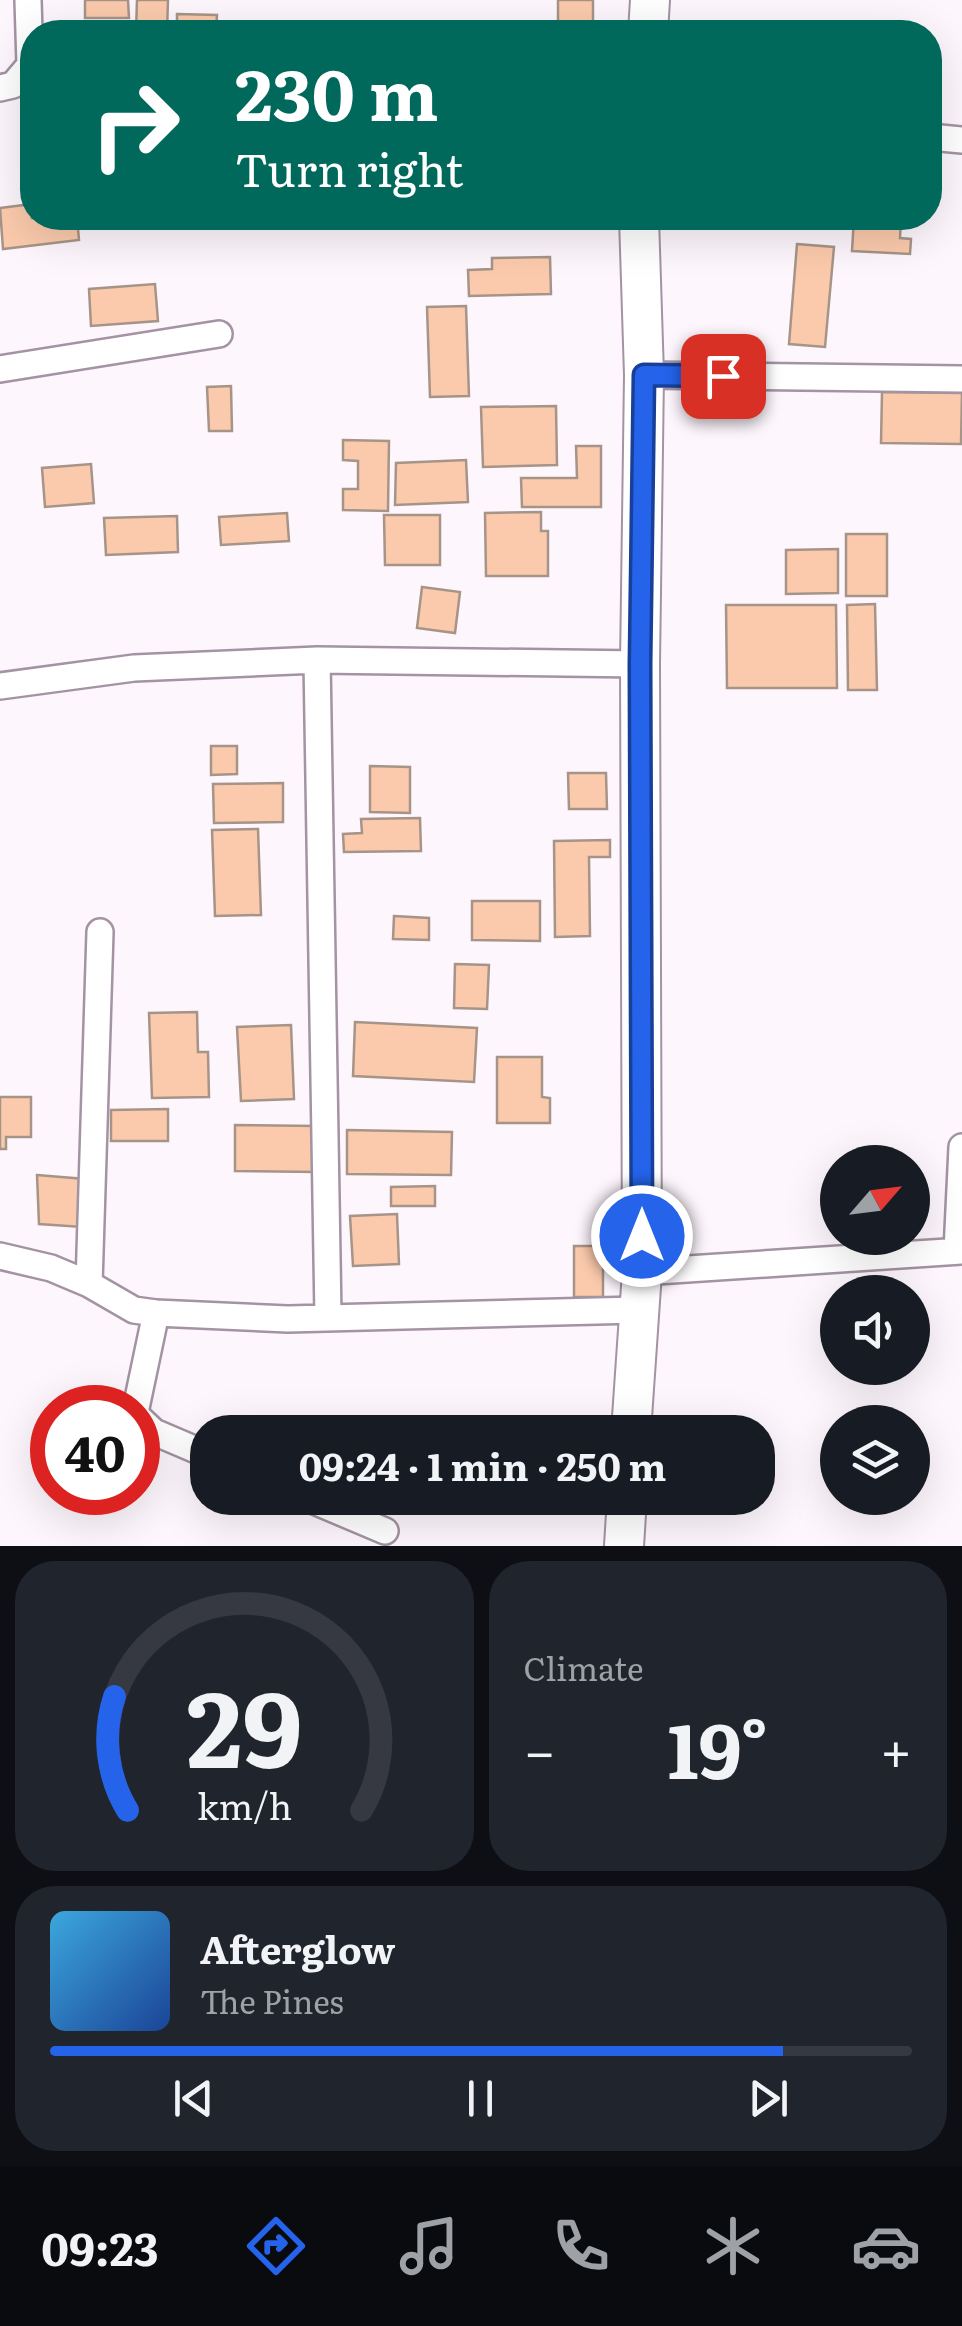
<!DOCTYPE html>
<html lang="en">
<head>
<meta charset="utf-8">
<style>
  body { margin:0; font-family:Literata,serif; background:#20242c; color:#f1f3f6; height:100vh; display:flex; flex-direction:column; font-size:38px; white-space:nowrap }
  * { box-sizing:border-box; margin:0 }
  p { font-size:32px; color:#9ea1a6 }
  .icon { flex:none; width:55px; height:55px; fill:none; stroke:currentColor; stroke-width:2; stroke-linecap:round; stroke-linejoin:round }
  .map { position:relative; height:1546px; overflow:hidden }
  .sheet { display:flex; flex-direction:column; gap:15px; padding:15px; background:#0d0f14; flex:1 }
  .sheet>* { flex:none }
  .top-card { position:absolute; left:20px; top:20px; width:922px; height:210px; border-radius:40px; box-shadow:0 10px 40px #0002; background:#00695c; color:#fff; overflow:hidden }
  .needle { width:65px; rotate:62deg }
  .controls { position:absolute; left:820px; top:1145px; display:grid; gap:20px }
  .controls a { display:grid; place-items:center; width:110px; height:110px; border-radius:50%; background:#171b24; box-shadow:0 10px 40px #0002; font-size:50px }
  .speed { position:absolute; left:30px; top:1385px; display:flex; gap:20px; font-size:50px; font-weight:700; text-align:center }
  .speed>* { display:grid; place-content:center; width:130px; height:130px; border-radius:50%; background:#171b24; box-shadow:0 10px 40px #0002; line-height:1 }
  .speed .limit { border:15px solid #d22; background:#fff; color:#111 }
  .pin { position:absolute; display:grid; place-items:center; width:85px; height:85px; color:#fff; margin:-42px; border-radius:20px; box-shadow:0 5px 15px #0006 }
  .me { position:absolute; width:110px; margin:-55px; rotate:0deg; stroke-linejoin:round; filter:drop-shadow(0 0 8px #0008) }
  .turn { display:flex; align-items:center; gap:35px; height:210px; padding:0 50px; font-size:45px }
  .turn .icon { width:130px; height:130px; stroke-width:2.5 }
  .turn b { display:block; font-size:70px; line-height:85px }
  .big { font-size:75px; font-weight:700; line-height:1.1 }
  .sheet .widget { flex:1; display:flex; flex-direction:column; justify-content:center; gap:15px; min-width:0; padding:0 35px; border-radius:40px; background:#20242c }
  .sheet .dial { align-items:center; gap:0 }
  .dial svg { height:260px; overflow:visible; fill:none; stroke:#363941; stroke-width:7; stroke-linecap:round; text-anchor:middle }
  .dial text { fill:#f1f3f6; stroke:none }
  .song { display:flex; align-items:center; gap:30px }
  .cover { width:120px; height:120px; border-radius:15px; background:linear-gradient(135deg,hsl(200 70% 55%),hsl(220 70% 35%)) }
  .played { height:10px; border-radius:5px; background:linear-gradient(90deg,#2563eb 85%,#363941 85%) }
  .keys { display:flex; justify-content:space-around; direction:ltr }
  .heat { display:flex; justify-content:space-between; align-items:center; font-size:55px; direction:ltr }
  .sheet .tiles { flex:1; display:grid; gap:15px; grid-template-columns:1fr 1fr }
  .widget:last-child { grid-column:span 2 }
  .trip { position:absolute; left:190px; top:1415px; width:585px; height:100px; border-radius:40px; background:#171b24; box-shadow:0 10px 40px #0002; font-weight:700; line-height:100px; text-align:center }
  .dock { display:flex; height:160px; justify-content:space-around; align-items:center; background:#090b0e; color:#9ea1a6 }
  .dock .icon { width:70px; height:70px }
  .dock .active { color:#2563eb }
  .dock b { font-size:45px; color:#f1f3f6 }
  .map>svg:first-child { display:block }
  .building { fill:#fbcaac; stroke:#a79488; stroke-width:2.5 }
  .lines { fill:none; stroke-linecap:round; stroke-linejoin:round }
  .street-casing { stroke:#a393a3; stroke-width:30 }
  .secondary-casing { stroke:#a393a3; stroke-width:42 }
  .street { stroke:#fff; stroke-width:25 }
  .secondary { stroke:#fff; stroke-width:38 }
  .route-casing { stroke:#184099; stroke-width:25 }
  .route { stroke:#2563eb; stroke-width:18 }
</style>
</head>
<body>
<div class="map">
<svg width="962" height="1546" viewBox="0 0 962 1546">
  <rect width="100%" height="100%" fill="#fef6fd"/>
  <path class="building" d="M85,0H128L129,18H85Z
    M137,0H168L167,32H136Z
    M558,0H593V32H558Z
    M177,14L217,15L216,32H177Z
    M32,204V218H77L79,240L3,249L0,208Z
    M854,218H901L900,238L911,239L910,254L852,251Z
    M797,244L834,247L825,347L789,344Z
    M550,257L551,294L469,296L468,270L492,269V258Z
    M155,284L158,321L91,326L89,289Z
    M466,306L469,396L430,397L427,307Z
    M231,386L232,431H209L207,387Z
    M882,392L962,393L961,444L881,443Z
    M556,406L557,465L483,467L481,407Z
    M343,440L389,441L388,511L343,510V489H358V461L343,460Z
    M576,446H601V507H522L521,478H577Z
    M466,460L468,502L395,505L396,463Z
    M91,464L94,503L45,507L42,468Z
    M541,512V531H548V576H486L485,513Z
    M287,513L289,541L221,545L219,517Z
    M384,515H440V565H385Z
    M177,516L178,552L106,555L104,518Z
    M846,534H887V596H846Z
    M838,549V593L786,594V550Z
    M422,587L460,592L455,633L417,628Z
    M875,604L877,690H848L847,605Z
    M726,605H836L837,688H727Z
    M211,746H237V774L211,775Z
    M370,766L410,767V813L370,812Z
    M568,773H606L607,809H569Z
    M283,783V822L214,823L213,784Z
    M420,818L421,851L344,852L343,834L362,833L361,819Z
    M258,829L261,915L215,916L212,830Z
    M610,840V857H589L590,936L555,937L554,841Z
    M472,901H540V941L472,940Z
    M394,916L429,918V940L393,939Z
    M455,964L489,965L487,1009L454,1008Z
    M197,1012L198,1052H208L209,1097L152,1098L149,1013Z
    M355,1022L477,1028L474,1082L353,1076Z
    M291,1025L294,1099L241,1101L237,1027Z
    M497,1057H542V1097L550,1098V1123H497Z
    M0,1097H31V1137H6V1149H0Z
    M168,1109V1141H111V1110Z
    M235,1125L318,1126L317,1172L235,1171Z
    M347,1130L452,1132L451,1175L347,1174Z
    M37,1175L85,1179L82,1227L39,1224Z
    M435,1186V1206H391V1187Z
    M397,1214L399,1264L353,1266L350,1216Z
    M574,1246H603V1297H574Z"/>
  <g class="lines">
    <g class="street-casing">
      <path id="street" d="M0,88L13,85L30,65L28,0
        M930,137L962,140
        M0,369L219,334
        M644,375L962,379
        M317,660L328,1317
        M0,686L134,668L317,660L640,664
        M957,1251L962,1147
        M0,1256L51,1268L89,1284L134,1310L156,1313L288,1319L637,1310
        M642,1272L962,1251
        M89,1284L100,932
        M136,1408L156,1313
        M138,1417L154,1432L208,1455
        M307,1498L385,1531"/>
    </g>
    <g class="secondary-casing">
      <path id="secondary" d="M648,32L650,0
        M631,1432L642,1272L640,664L644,375L639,218
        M624,1546L627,1498"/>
    </g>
    <use href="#street" class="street"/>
    <use href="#secondary" class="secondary"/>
  </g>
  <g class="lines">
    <g class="route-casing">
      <path id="route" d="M642,1236L640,664L644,375L723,376"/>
    </g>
    <use href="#route" class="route"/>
  </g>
</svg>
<div class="controls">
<a><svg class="needle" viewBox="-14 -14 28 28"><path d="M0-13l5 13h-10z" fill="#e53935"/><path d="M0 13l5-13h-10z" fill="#9ea1a6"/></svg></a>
<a><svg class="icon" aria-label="sound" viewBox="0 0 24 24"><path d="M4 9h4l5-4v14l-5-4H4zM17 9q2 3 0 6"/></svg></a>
<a><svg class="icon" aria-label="layers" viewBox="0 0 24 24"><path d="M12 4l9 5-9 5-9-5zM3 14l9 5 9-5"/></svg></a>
</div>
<div class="speed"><div class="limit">40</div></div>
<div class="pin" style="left:723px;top:376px;background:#d93025"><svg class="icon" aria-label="arrive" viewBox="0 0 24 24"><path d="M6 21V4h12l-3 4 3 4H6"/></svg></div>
<svg class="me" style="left:642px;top:1236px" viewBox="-20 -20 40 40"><circle r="17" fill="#2563eb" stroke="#fff" stroke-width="3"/><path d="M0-11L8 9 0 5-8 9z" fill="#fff"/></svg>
<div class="trip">09:24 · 1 min · 250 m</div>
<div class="top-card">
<div class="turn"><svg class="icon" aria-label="right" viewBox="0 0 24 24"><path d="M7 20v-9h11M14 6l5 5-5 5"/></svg><div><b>230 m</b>Turn right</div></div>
</div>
</div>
<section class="sheet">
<div class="tiles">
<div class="widget dial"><svg viewBox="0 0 100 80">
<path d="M14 69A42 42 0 1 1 86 69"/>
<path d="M14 69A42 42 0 0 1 10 34" stroke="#2563eb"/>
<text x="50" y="56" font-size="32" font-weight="700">29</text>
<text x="50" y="72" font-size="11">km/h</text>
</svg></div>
<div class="widget"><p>Climate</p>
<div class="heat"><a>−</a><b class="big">19°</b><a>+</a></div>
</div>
<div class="widget">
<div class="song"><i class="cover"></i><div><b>Afterglow</b><p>The Pines</p></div></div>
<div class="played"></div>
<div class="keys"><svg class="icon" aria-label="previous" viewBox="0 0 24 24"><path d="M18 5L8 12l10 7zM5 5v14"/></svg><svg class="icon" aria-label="pause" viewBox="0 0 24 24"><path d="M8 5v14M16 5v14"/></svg><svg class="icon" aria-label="next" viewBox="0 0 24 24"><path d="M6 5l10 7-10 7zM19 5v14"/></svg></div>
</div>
</div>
</section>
<nav class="dock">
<b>09:23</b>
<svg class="icon active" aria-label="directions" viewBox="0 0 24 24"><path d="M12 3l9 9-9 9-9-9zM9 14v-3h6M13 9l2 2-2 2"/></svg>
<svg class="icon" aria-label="music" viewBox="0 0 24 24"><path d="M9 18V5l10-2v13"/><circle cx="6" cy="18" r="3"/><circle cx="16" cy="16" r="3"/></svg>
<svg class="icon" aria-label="phone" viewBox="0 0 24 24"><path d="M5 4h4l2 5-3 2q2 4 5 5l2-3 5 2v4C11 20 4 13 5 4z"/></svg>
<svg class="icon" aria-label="climate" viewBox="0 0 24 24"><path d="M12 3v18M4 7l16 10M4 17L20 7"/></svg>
<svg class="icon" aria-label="car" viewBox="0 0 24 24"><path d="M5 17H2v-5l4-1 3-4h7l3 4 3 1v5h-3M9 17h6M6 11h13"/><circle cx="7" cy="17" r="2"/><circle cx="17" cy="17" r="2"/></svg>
</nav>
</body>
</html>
